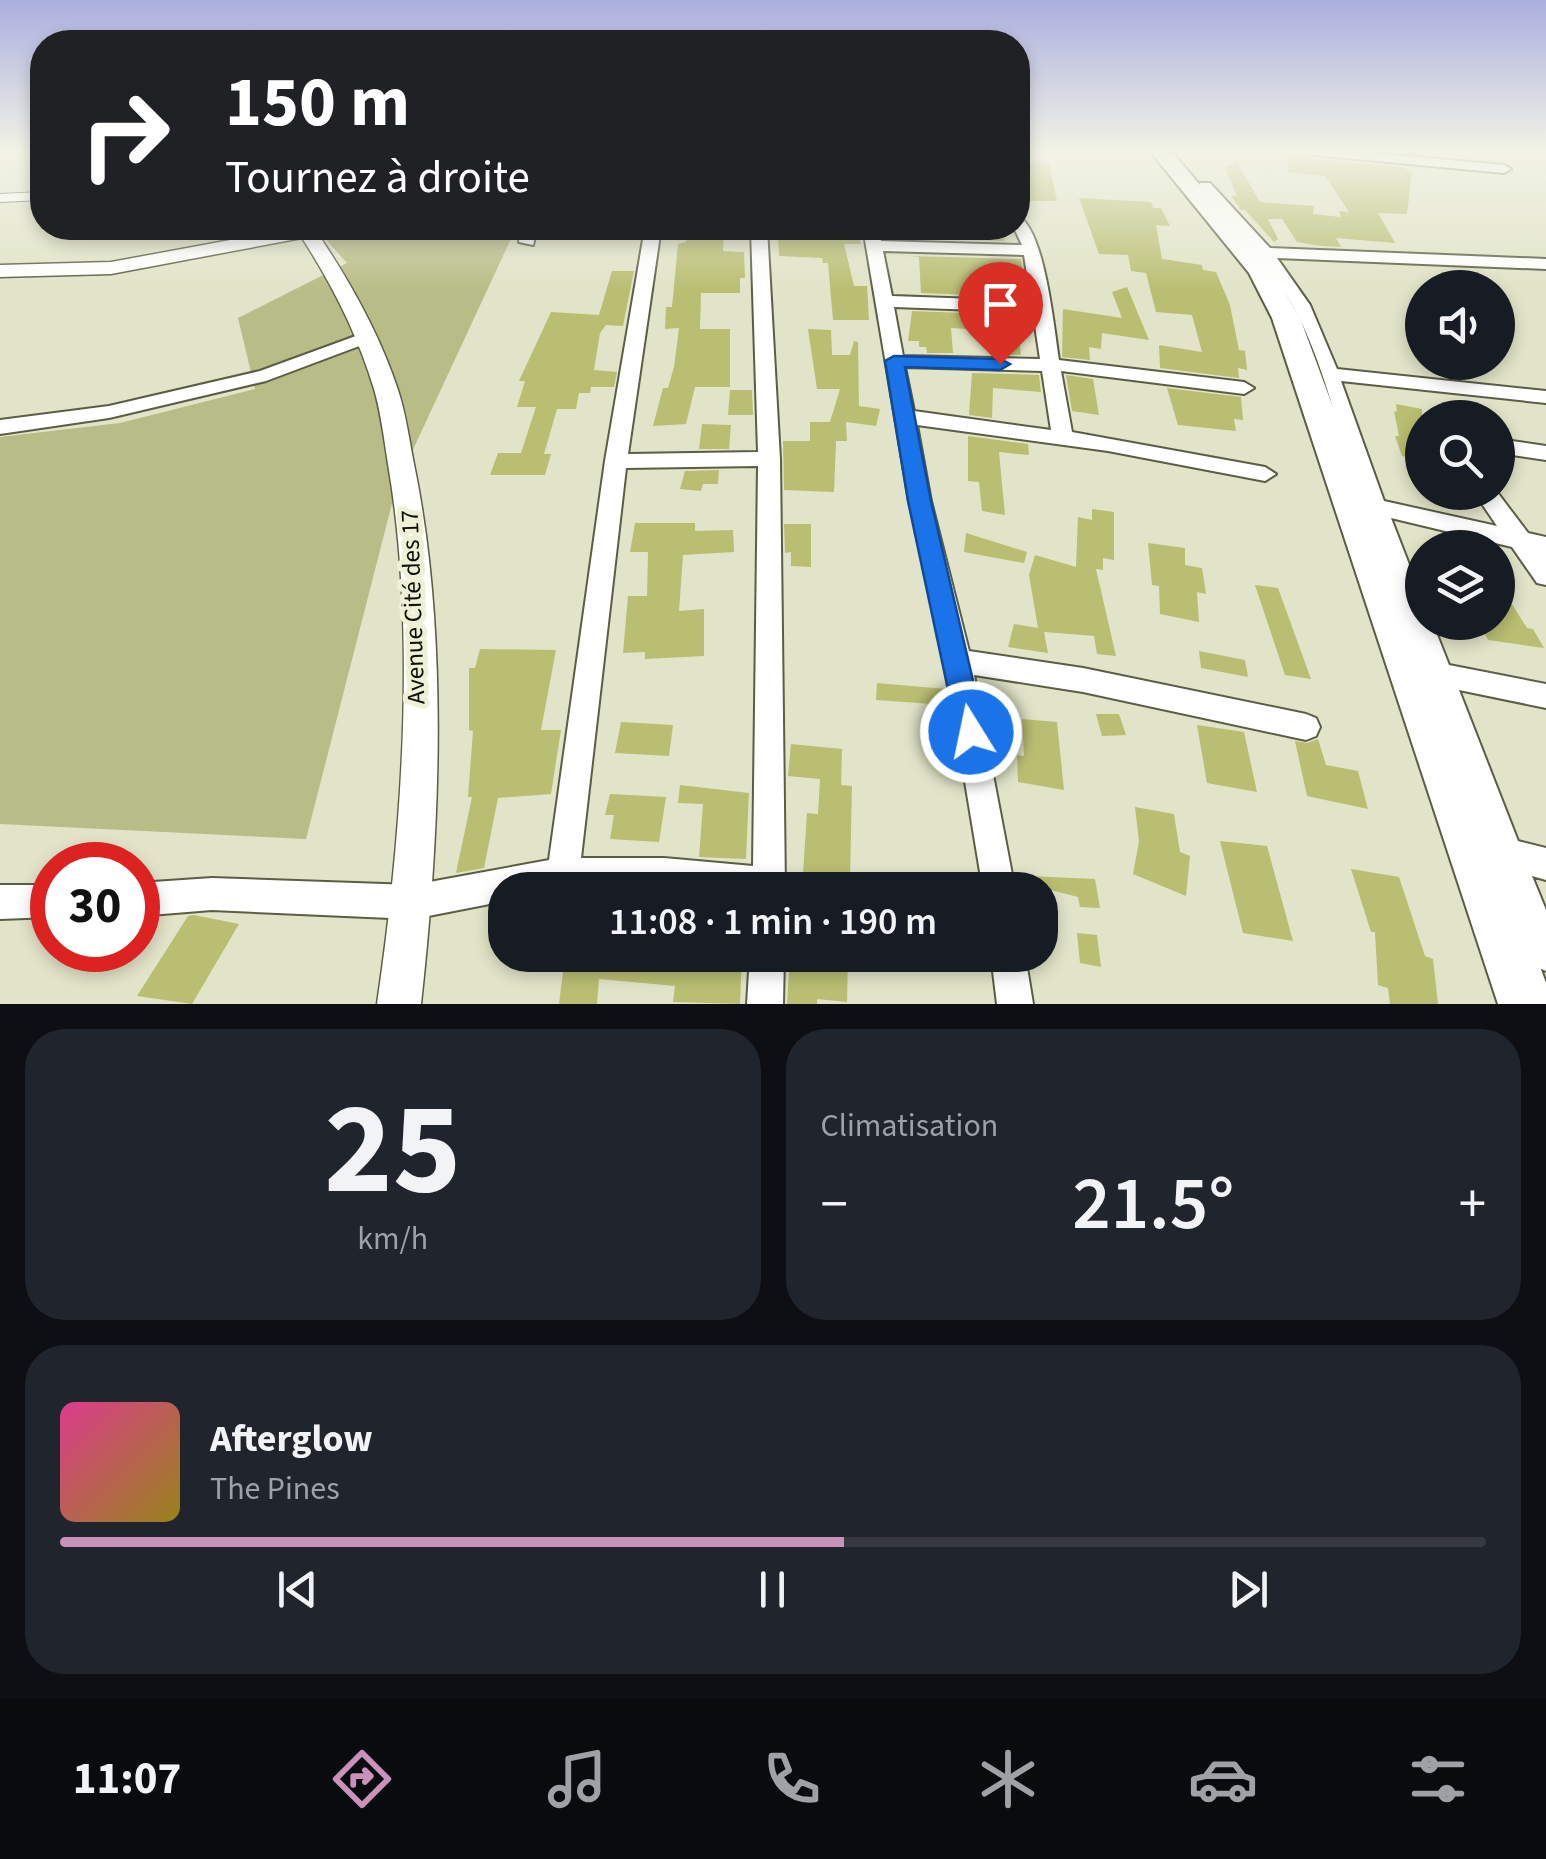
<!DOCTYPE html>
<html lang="fr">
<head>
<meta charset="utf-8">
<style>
  body { margin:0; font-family:"Source Sans 3",sans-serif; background:#20242c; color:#f1f3f6; height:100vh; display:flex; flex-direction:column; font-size:38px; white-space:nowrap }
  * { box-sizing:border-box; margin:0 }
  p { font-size:32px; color:#9ea1a6 }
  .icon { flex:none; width:55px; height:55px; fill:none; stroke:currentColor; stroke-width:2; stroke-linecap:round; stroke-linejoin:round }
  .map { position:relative; height:1004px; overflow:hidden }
  .drawer { display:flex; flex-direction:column; gap:25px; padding:25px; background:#0d0f14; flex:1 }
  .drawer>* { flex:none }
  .hud { position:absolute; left:30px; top:30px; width:1000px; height:210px; border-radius:40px; box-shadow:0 5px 15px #0003; background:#202124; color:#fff; overflow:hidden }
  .fabs { position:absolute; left:1405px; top:270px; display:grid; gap:20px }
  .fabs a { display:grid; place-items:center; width:110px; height:110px; border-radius:50%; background:#171b24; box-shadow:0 5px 15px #0003; font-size:50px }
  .speed { position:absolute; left:30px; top:842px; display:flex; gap:20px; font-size:50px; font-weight:700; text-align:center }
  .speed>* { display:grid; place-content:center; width:130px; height:130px; border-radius:50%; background:#171b24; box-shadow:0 5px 15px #0003; line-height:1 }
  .speed .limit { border:15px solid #d22; background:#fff; color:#111 }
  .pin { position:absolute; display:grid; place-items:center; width:85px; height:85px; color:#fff; margin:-102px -42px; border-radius:50% 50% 50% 0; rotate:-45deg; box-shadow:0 0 10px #0007 }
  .pin .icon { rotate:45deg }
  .me { position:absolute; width:110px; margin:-55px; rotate:350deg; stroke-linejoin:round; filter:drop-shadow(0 0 8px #0008) }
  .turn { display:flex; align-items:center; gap:35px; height:210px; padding:0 30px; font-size:45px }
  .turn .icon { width:130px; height:130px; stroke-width:2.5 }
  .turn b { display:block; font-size:70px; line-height:85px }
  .big { font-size:75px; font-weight:600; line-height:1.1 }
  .drawer .tile { flex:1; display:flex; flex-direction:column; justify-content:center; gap:15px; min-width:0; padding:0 35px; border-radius:40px; background:#20242c }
  .drawer .dial { align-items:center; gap:0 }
  .dial b { font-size:130px; line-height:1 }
  .song { display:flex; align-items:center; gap:30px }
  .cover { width:120px; height:120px; border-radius:15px; background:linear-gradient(135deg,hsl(330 70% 55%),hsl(50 70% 35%)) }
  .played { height:10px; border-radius:5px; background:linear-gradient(90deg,#ca92bb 55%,#363941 55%) }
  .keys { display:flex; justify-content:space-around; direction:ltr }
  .heat { display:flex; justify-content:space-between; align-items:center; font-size:55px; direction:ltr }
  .drawer .tiles { flex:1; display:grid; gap:25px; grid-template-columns:1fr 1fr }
  .tile:last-child { grid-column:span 2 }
  .trip { position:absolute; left:488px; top:872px; width:570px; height:100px; border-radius:40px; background:#171b24; box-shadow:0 5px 15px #0003; font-weight:600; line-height:100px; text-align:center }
  .tabs { display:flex; height:160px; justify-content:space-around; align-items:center; background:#090b0e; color:#9ea1a6 }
  .tabs .icon { width:70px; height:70px }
  .tabs .selected { color:#ca92bb }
  .tabs b { font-size:45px; color:#f1f3f6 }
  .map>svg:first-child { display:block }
  .green { fill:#b8bc86 }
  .building { fill:#b9be72 }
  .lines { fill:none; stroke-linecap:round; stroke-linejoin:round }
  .service-casing { stroke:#5b5d45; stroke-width:10 }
  .minor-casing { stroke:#5b5d45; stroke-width:4 }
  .tertiary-casing { stroke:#5b5d45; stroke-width:3 }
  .primary-casing { stroke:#5b5d45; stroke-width:4 }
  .service { stroke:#fff; stroke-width:8 }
  .minor { fill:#fff; fill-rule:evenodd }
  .tertiary { fill:#fff; fill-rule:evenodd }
  .primary { fill:#fff; fill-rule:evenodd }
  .route { fill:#1a73e8; stroke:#114b97; stroke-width:2.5 }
  .labels { text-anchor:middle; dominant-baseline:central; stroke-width:10; stroke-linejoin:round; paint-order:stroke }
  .street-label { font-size:25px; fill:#0d0e05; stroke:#eef1d5 }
</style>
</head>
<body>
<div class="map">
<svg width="1546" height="1004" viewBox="0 0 1546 1004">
  <rect width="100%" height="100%" fill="#e1e4c8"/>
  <path class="green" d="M328,228H516L397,484L306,839L0,824V437L120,423L255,389L238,318L347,263L320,233Z"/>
  <path class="building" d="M1289,151H1304L1314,159L1402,167L1412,172L1407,214L1378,213L1395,243L1336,238L1341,247L1321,246L1297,242L1282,219H1268L1278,239L1274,242L1245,210H1241L1231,196H1237L1225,167L1237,162L1260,202L1314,206L1313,214L1341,217L1339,211L1349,212L1325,176L1288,172Z
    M1018,163H1049L1057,201H1018Z
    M1079,198L1151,202L1153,208H1161L1170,226L1156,225L1162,259L1202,265L1203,270L1216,272L1230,305L1239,350L1245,351L1247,370L1238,368L1239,378L1160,368L1159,345L1202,352L1192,315L1156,312L1146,273L1131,271L1128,255L1099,254Z
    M688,228H724L723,251L744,252L745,278H740V293H701L700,329H730V387H695L686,424L653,426L663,388H668L674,367L679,328L665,329L666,307H672L678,244L686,242Z
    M817,228H858L861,244H844L854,286H867L869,320H833L828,263H823L822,258L779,256L778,235H818Z
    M938,228H1000L1005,241L908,238L940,237Z
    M909,256L1021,259L1024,282L1021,297L921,293L919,257Z
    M612,271H634L623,326L606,325L600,333L594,370L617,372L614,387H591L590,393H579L576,409H557L544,454H551L545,475H490L498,453H521L536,407H517L525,381H519L551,312L599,315Z
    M1127,287L1149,340L1102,333L1101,349L1089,347L1090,360L1062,357L1063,309L1122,318L1112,292Z
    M912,311L1016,315L1021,355L989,354L987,330L951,328L953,353H927L926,347H919V341H908Z
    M808,329L831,330L832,355H850L854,341L858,342L859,406L880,409L876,426L846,422L847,441H836L834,492L784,490L783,441H810V422H830L840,389H817Z
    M972,373L1039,375L1041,392L993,388L992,418L969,415Z
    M1066,375L1093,379L1099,415L1072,411Z
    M1167,388L1241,397L1243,420L1234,419L1236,431L1178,425Z
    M730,390H752L753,415H728Z
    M1396,404L1422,409V460L1402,456L1395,436H1399L1394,411L1397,412Z
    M702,424L731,425L729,449H699Z
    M968,436L1028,444L1029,455L999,452L1005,515L982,511L979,482L968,481Z
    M719,470L718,484H703L701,491L680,489L685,471Z
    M1092,509L1114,512V560L1103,558V570L1096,569L1116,656L1097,654L1094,636L1044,632L1048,653L1008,647L1014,624L1038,628L1029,575L1035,555L1076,567L1078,517L1092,520Z
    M635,523H695V531L733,530L734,552L683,555L679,611L704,609V656L645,659V652L623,653L628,596H647L648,552H630Z
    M784,524H811V567L791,566V552L785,553Z
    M966,533L1027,552L1024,563L964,552Z
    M1148,543L1185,548V565L1202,568L1206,594L1197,592L1199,622L1160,614L1159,586L1152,585Z
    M1498,582L1527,628L1533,629L1544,648L1488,640L1479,622H1498Z
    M1255,585L1278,588L1311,679L1285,675Z
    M480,649L556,650L541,730H561L551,794L498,798L484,868L456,873L472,797H468L473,731L469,730V668H475Z
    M1199,651L1245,660L1248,677L1201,668Z
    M877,683L946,689V705L876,700Z
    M1096,714H1119L1126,735L1102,736Z
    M1022,719L1057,722L1064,790L1018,782L1017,755L1024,756Z
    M621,722L673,725L669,756L615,753Z
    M1197,725L1244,732L1257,792L1207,783Z
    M1318,739L1326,765L1358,771L1368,809L1307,796L1295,741L1307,743Z
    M791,744L842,749L841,785L852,786L850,878L803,873L807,813L818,814L820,779L788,776Z
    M680,785L749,793L746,859L699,857L703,804L678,803Z
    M610,794L666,797L659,842L610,839L614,815H605Z
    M1135,807L1174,814L1180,852L1190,856L1186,896L1133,874L1139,842Z
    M1220,841L1267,846L1293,941L1243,933Z
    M1351,869L1399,877L1425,956L1433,959L1438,1004H1390L1388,988L1378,985L1375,932H1371Z
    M1028,876L1095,879L1100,908L1080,907L1078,897L1027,884Z
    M194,915L239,924L192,1004L137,996L188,916Z
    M1077,933L1097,935L1101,967L1080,963Z
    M565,955H742L740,1004L673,1002L675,986L599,979L597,1004H559Z
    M790,955L848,958L847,1002L817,999V1004H787Z"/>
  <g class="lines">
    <g class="service-casing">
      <path id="service" d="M0,198L42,196"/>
    </g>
    <g class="minor-casing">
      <path id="minor" d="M1307,151H1352L1504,165L1511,169L1504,173L1314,155Z
        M1200,183H1210L1270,248L1546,259V269L1277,258L1310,305L1337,369L1546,391V403L1341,381L1384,501L1497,526L1474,492H1497L1528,533L1546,537V585L1537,583L1512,547L1391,518L1422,598V622H1432L1449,665L1546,684V708L1459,690L1518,841L1546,848V880L1532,876L1546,910V971L1534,966L1496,866L1487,862L1482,851L1487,840L1429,684L1418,680L1415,672L1421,663L1366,512L1356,510L1353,504L1360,497C1341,440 1321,352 1291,303C1265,261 1232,226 1200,189Z
        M1018,216C1045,230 1054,329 1059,360L1244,382L1254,388L1244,394L1061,371L1072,432L1265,467L1276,474L1265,481L1108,451L917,425L931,501L969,651L1083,668L1306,714L1316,718L1320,727L1316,736L1306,740L1083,692L974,675L1015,890H983L945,661L909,501L863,228H878L881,241L1022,245L1014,228H1018ZM883,251L1024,255L1031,301L892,296ZM894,307L1033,312L1040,359L903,356ZM905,367L1042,371L1051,430L914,411Z
        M521,228H537L533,245L519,242Z
        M645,228H661L628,454L758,452L751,228H767L780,459L785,890H505V901L413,919L212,910L138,916V883L212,878L413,885L549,860L605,461ZM758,466L753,866L664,858H581L626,468Z
        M364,333L370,334V342L266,381L109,418L0,434V420L109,406L260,371Z
        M1498,439L1546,446V460L1498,453Z
        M0,885H52V917L0,919Z
        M750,955H784L783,1004H747Z
        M991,955H1025L1033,1004H997Z"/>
    </g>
    <g class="tertiary-casing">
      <path id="tertiary" d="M296,228H314C348,278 379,332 398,390C406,414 409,439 414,464C449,633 440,834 421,1004H377C402,834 417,633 388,464C384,439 381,413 374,389C358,336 332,284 302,238L111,274L0,277V265L111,262Z"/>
    </g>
    <g class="primary-casing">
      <path id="primary" d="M1150,151H1171L1269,266L1300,318L1546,983V1004H1498L1272,318L1249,273Z"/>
    </g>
    <use href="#service" class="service"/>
    <use href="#minor" class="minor"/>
    <use href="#tertiary" class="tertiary"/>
    <use href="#primary" class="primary"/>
  </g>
  <linearGradient id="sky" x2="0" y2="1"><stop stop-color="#abafdf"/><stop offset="0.52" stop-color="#f2f3e6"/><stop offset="1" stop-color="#f2f3e6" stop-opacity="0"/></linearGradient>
  <rect width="1546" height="291" fill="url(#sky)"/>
  <path class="route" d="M894,356L1000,359L1010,364L1000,370L905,367L931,501L985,732L981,741L971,745L961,741L957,732L908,501L885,361Z"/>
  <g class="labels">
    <g class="street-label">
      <text transform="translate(413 607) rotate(-92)">Avenue Cité des 17</text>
    </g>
  </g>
</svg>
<div class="fabs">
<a><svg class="icon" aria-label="sound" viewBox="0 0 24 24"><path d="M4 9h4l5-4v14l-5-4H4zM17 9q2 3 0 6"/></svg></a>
<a><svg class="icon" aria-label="search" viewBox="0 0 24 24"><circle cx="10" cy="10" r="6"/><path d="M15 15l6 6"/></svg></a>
<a><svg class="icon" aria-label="layers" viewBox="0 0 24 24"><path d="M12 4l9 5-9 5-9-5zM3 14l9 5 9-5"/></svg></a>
</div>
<div class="speed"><div class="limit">30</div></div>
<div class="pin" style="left:1000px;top:364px;background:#d93025"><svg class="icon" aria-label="arrive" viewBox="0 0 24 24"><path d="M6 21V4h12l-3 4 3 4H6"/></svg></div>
<svg class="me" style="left:971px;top:732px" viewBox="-20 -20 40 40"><circle r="17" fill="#1a73e8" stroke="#fff" stroke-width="3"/><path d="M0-11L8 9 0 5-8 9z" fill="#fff"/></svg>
<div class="trip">11:08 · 1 min · 190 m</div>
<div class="hud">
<div class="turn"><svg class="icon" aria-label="right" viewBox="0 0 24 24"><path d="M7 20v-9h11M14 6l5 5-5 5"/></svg><div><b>150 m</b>Tournez à droite</div></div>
</div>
</div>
<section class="drawer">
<div class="tiles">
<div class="tile dial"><b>25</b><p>km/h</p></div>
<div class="tile"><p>Climatisation</p>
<div class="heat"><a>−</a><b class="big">21.5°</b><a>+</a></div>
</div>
<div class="tile">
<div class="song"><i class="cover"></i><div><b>Afterglow</b><p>The Pines</p></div></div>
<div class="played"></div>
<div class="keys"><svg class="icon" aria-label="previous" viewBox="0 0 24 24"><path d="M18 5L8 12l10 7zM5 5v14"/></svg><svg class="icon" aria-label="pause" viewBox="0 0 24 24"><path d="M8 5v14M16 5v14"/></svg><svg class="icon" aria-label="next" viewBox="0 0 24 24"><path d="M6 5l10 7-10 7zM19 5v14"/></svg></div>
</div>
</div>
</section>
<nav class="tabs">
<b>11:07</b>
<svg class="icon selected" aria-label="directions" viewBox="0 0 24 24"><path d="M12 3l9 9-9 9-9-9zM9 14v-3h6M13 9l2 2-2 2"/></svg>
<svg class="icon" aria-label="music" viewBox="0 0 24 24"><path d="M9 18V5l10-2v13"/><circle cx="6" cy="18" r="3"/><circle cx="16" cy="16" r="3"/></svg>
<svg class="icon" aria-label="phone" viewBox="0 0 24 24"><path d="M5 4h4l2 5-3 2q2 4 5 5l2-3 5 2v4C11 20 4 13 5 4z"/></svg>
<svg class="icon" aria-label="climate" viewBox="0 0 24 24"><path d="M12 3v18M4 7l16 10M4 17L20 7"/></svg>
<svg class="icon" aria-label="car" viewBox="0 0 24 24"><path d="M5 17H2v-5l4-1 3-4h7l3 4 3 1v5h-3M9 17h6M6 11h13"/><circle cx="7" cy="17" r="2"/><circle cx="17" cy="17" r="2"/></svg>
<svg class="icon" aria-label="filters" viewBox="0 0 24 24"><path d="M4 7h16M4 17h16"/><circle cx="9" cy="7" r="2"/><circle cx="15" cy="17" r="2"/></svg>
</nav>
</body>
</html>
